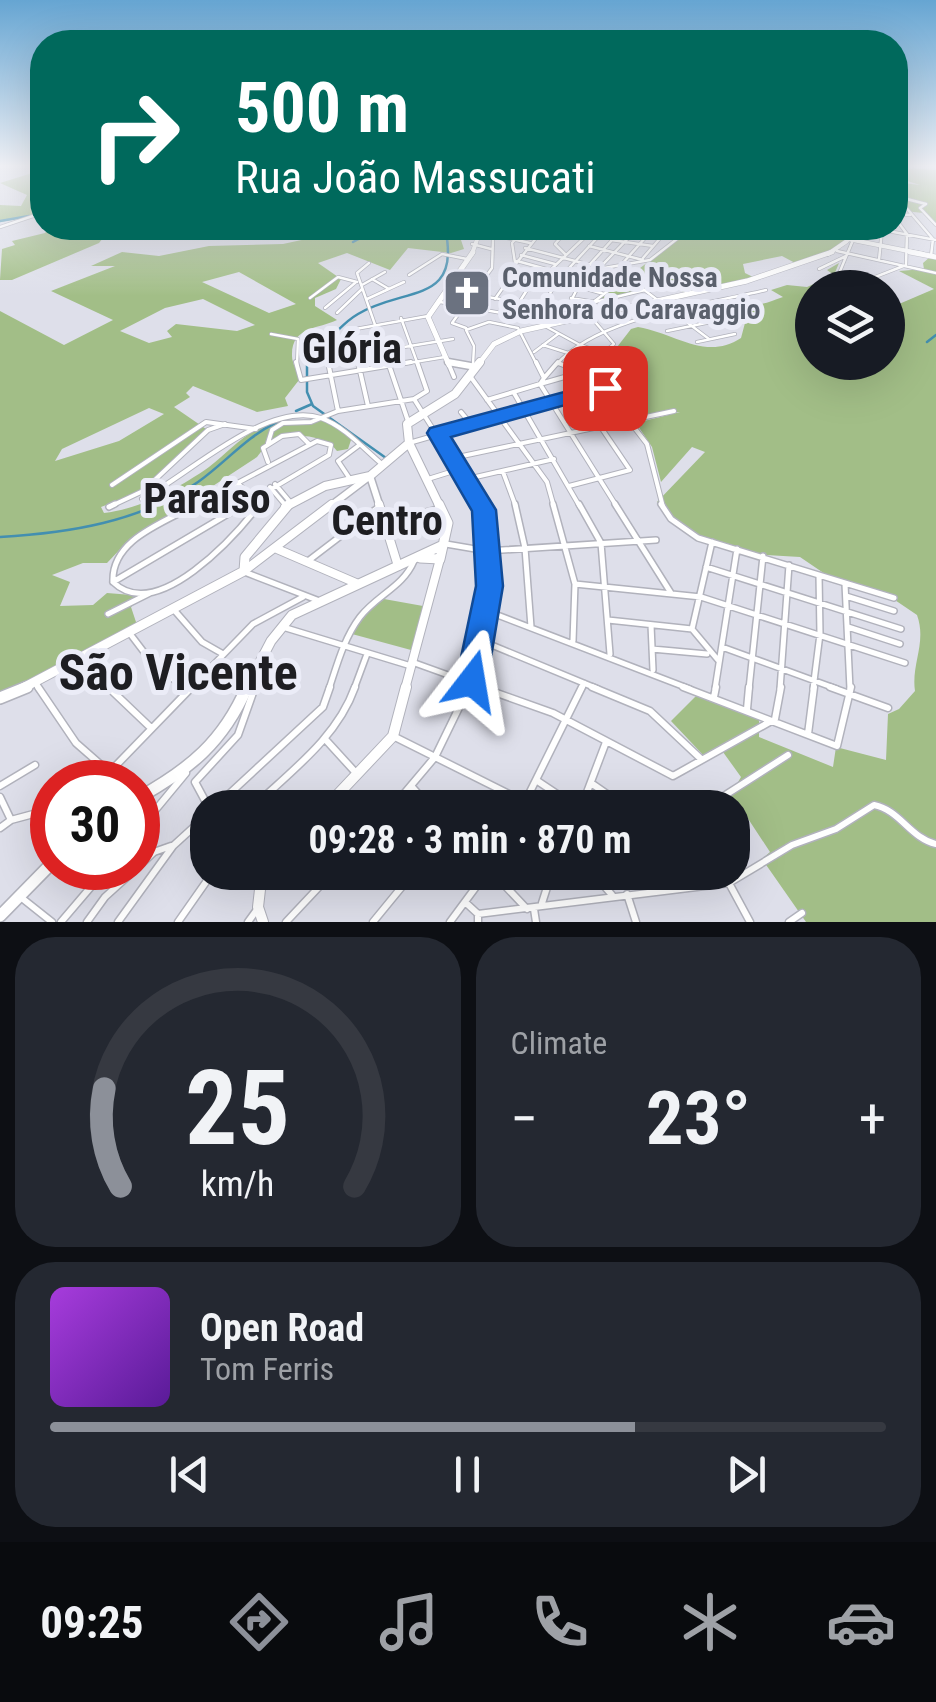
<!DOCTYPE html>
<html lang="en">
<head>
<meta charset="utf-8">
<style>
  body { margin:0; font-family:"Roboto Condensed",sans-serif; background:#242831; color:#f1f3f6; height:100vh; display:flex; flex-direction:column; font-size:38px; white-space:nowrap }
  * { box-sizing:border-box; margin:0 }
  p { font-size:32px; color:#9ea1a6 }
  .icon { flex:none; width:55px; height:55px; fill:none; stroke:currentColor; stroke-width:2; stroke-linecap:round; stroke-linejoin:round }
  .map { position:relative; height:922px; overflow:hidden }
  .panel { display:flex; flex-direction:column; gap:15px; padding:15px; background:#0d0f14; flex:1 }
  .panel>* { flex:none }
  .hud { position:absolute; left:30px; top:30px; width:878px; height:210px; border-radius:40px; box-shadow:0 10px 40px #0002; background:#00695c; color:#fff; overflow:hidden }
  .buttons { position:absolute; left:795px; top:270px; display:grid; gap:20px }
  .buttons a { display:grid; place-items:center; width:110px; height:110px; border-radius:50%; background:#171b24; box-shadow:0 10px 40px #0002; font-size:50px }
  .speed { position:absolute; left:30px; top:760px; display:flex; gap:20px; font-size:50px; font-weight:700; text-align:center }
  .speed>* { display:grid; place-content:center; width:130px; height:130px; border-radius:50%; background:#171b24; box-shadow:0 10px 40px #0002; line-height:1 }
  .speed .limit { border:15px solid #d22; background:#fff; color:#111 }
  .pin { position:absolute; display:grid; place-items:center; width:85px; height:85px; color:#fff; margin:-42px; border-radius:20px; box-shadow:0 5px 15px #0006 }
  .me { position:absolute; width:110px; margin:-55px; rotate:14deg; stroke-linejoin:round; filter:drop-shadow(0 0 8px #0008) }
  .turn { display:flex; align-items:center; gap:35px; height:210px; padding:0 40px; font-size:45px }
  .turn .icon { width:130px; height:130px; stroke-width:2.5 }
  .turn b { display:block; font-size:70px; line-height:85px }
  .big { font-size:75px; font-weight:700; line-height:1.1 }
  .panel .card { flex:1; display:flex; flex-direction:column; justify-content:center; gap:15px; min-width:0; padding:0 35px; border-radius:40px; background:#242831 }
  .panel .dial { align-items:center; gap:0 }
  .dial svg { height:260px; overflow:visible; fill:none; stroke:#363941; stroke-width:7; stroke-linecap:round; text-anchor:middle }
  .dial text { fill:#f1f3f6; stroke:none }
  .song { display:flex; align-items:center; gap:30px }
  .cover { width:120px; height:120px; border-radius:15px; background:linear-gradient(135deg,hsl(280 70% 55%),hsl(270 70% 35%)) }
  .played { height:10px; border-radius:5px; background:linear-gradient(90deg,#8c9099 70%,#363941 70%) }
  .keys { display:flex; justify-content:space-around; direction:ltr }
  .heat { display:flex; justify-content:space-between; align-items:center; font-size:55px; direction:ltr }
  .panel .tiles { flex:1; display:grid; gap:15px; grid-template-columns:1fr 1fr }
  .card:last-child { grid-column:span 2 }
  .trip { position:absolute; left:190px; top:790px; width:560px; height:100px; border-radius:40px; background:#171b24; box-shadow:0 10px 40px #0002; font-weight:700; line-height:100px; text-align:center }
  .dock { display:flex; height:160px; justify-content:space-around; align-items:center; background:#090b0e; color:#9ea1a6 }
  .dock .icon { width:70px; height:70px }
  .dock .selected { color:#8c9099 }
  .dock b { font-size:45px; color:#f1f3f6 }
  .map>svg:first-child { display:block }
  .green { fill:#a2be87; fill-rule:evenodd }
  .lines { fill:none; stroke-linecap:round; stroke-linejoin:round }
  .stream { stroke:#438fb0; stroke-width:2.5 }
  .street-far3-casing { stroke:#b1b2bc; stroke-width:4 }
  .street-far2-casing { stroke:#b1b2bc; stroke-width:6 }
  .street-far1-casing { stroke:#b1b2bc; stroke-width:8 }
  .street-casing { stroke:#b1b2bc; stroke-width:9 }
  .secondary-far4-casing { stroke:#b1b2bc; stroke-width:5 }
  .secondary-far3-casing { stroke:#b1b2bc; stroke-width:6 }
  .secondary-far2-casing { stroke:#b1b2bc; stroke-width:9 }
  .secondary-far1-casing { stroke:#b1b2bc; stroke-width:10 }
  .secondary-casing { stroke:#b1b2bc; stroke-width:12 }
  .primary-far4-casing { stroke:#b1b2bc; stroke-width:5 }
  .primary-far3-casing { stroke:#b1b2bc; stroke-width:6 }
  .primary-far2-casing { stroke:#b1b2bc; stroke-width:10 }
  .primary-far1-casing { stroke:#b1b2bc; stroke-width:11 }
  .primary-casing { stroke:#b1b2bc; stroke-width:14 }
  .street-far3 { stroke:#fff; stroke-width:2.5 }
  .street-far2 { stroke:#fff; stroke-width:4 }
  .street-far1 { stroke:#fff; stroke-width:5 }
  .street { stroke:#fff; stroke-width:6 }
  .secondary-far4 { stroke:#fff; stroke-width:4 }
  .secondary-far3 { stroke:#fff; stroke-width:5 }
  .secondary-far2 { stroke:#fff; stroke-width:6 }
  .secondary-far1 { stroke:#fff; stroke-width:8 }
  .secondary { stroke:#fff; stroke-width:10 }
  .primary-far4 { stroke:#fff; stroke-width:4 }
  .primary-far3 { stroke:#fff; stroke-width:5 }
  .primary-far2 { stroke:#fff; stroke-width:8 }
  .primary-far1 { stroke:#fff; stroke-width:9 }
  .primary { stroke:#fff; stroke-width:11 }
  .route { fill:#1a73e8; stroke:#114b97; stroke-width:2.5 }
  .labels { text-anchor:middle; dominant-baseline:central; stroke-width:10; stroke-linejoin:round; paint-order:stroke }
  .far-worship-label { font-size:28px; font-weight:bold; fill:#5b616d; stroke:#ebecf7; text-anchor:start }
  .district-label { font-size:42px; font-weight:bold; fill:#1e1e22; stroke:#ebecf7 }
  .near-district-label { font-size:50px; font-weight:bold; fill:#1e1e22; stroke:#ebecf7 }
</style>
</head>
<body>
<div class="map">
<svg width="936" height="922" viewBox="0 0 936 922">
  <rect width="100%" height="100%" fill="#dedfea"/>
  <path class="green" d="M895,167L936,170V225L923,213L895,210V182L920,185L895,177Z
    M42,170V218L34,216L0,222V205L21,206L27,195L0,183Z
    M49,228H111L99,243L12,280H0L2,249L15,245L12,241L45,233Z
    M357,228H457L464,249L451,253L408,248L390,270L347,253L318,263L341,279L336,289L315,298V306L337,320C319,329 291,326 292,356C292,364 298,371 299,380L285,398L288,406L257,412L193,386L186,393L190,397L174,407L206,429L203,433L140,492L101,507L104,513C140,509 181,487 209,467C229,452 241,435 265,426C284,418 312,424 333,419L352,437L348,449L337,451C325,433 289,433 270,440L257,457L126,543L107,563H83L52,575L70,582L60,606L93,605L107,593L144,596L131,607L137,625L0,695V311L64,345L113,320L51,291L115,266H91L122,252L159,256L209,246L283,244ZM239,272L296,304L269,313L202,282ZM203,299L255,325L237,331L176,324L167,331L172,337L149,343L120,331L165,308ZM149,408L164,414L119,441L55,461L62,449Z
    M692,228H842L846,240L838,250L797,264L782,256L743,264L745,273L753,277L685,294L674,283L600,299Z
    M930,257L936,258V922H806L762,859L770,852L745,814L736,818L726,803L741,777L723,752L705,757L671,721L697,695L759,716V737L833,767L836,747L886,760L888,714L899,709L915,691C911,664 927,643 917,615L886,594L825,574L800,557L751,554L689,535L657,502L705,452L692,447L661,482L652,447L636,423L680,412L648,415L616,384L565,378L574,370L639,369L614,351L631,329L638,327C677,334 706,361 741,338L745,323L721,305L739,299C756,309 766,303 783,297L771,290L787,285L807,287L834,275L827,270L839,263L829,287L812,288V362H888V315L899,304L934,289L899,271L924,269L923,263Z
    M384,599L423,606L411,650L352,634L362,615Z"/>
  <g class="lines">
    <path class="stream" d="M0,221L29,216
      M353,242L379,228
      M927,342L936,335
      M296,411L312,404
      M386,458L313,406L307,392V365C322,349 339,325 358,314C405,286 462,305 445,228
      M0,537C69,533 140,522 198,482C225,463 246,437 277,422"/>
    <g class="street-far3-casing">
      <path id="street-far3" d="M895,169L912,167
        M897,197L933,239L931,256
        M899,197L926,204L920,208L936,225
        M895,214L910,215
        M895,218L907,234L906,265
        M0,227L42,213
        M462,228L530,243
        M521,228L540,232
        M639,228L678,237
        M755,228L767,232L775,228
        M872,228L936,240
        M611,240L653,246
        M472,244L491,249
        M589,246L643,260
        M525,248L629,275
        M837,251L936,273
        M565,254L555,244L569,228
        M521,255L555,264
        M643,258L669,228
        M879,260L882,230
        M517,261L550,270
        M369,263L357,273L389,365
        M515,265L544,228
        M621,265L654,228
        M604,268L650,260L691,228
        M516,269L604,294
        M819,269L846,256
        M409,275L442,254L467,259
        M543,277L583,239
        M372,279L389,289
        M362,285L385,272
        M571,285L623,228
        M603,285L615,272
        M581,287L638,228
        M833,288L858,228
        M847,288L906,265
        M643,289L709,339
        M448,291L592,313
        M310,298L338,277L357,282
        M571,298L595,302L674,283
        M367,299L404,282
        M495,299L516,269L512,243L526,228
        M520,301L536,276
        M440,302L558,323
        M526,304L548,318
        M543,306L557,281L597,238
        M325,308L355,283
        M567,309L578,287
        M580,312L628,276
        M337,313L362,289
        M590,316L614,344L604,352
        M401,318L418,365
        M545,326L580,345L637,365
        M466,328L452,323L492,268L493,239L504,228
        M667,331L735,317
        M271,334L298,339L297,365
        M697,342L735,334
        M543,345L606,365
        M325,349L328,365
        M534,352L558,334
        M312,362L453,339
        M558,363L563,365
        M358,365L350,330L428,316
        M396,365L445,357
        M473,365L474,346L466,330L489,322L518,328L537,365
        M556,365C599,316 704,305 766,290"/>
    </g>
    <g class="street-far2-casing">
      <path id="street-far2" d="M296,362L301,380L411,362
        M328,362L338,411
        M358,362L368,406
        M388,362L408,421
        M598,362L625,371
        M630,362L640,366
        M558,363L582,372
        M449,365L454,377
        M582,372L540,384L617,507
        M470,376L547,482L554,507
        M544,378L558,362
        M514,393L580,507
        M414,399L427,391L417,362
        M487,400L540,384L544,378L536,362
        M461,412L470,423
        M268,443L272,430L283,423L311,422L338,411L414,399L482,507
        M409,443L603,387L647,444L663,507
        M453,458L674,411
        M268,462L263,448L282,436L299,434L309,444
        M503,472L516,507
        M350,479L338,461L358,446
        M428,479L460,469
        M467,479L554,459
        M235,481L252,496
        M275,484L291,503
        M112,485L206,422L256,429
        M569,486L630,470L577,392
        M270,487L286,506
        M208,497L218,507
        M142,499C189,475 266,400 321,418C344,426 365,450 383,465
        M109,507L143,491L208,430L225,424
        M192,507L317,441L331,445L329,455L241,507
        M258,507L263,500L261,491"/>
    </g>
    <g class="street-far1-casing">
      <path id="street-far1" d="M197,504C164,523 111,539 113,582L245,504
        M216,504L225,513
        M515,504L525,548L531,627
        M553,504L575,584L573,641
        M579,504L601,543L610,654
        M615,504L671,593
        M661,504L671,519L698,538L894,598
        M109,507L115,504
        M386,522L438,509
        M712,542L692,629L718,660
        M446,544L487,551L656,540
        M308,561L380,506
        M706,567L901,629
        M247,573L317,600
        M113,582C157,625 236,535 260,504
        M575,584L701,597L905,663
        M845,584L850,689
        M846,596L894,611
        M175,611L202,642L223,654
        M487,611L690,689
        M108,614L150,593
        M608,620L692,629
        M651,625L653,670
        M848,627L900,644
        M286,628L411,666
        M131,635L150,660L185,689
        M482,641L598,689
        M722,647L837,689
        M652,649L707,654
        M79,659L110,689
        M412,662L487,689
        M36,683L39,689
        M190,689L253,624L303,597
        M254,689L264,662
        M329,689C337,665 344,638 360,617C377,595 403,587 414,561
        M354,689L367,654
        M468,689L490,586L480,504
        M581,689L584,683
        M715,689L737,549
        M749,689L763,556
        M780,689L789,565
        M813,689L820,634L819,575"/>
    </g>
    <g class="street-casing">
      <path id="street" d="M38,687L76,743L108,771
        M108,687L151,728
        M182,687L187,691
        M480,687L553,713L673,776L775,719L781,687
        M592,687L650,711L700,758
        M683,687L837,746L851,687
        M830,687L888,708
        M714,697L716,687
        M747,709L749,687
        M808,734L814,687
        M393,736L525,802
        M325,739L356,773
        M536,780L578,808
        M100,782L192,687
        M591,783L627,808
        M0,786L35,765
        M412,787L431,808
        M0,797L11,820
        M209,808L195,782L238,735L255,687
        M214,808L323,707L330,687
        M252,808C291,771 337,738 355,687
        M392,808L435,757L469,687
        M522,808L582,687
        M581,808L606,742
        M705,808L788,755
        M0,828L11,820L52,809
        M138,831L186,773
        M138,867L154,852L171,846
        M492,872L527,909
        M592,872L612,895
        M723,872L750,922
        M627,894L636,922
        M23,899L52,922
        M465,902L478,914V922
        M542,903L552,872
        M534,909L536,922
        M478,914L729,883L792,845L836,829L874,805C900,810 910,838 936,844
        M61,922L107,868
        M87,922L105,897L137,868
        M118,922L173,846L208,814
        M178,922L213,872
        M248,922L256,911
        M286,922L333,872
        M373,922L414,872
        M450,922L487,872
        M789,922L802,913"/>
    </g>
    <g class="secondary-far4-casing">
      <path id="secondary-far4" d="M848,239L923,254
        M472,254L481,228"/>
    </g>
    <g class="secondary-far3-casing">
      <path id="secondary-far3" d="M910,252L936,257
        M449,365L428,317L473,252"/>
    </g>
    <g class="secondary-far2-casing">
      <path id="secondary-far2" d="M448,362L476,367
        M329,507L370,476L380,507"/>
    </g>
    <g class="secondary-far1-casing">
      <path id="secondary-far1" d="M379,504L398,566
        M277,549L356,583
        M244,571L332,504
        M405,689L440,559"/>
    </g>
    <g class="secondary-casing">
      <path id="secondary" d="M325,808L393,736L406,687
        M262,872L258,907L263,922"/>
    </g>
    <g class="primary-far4-casing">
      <path id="primary-far4" d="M828,254L847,241L843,228"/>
    </g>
    <g class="primary-far3-casing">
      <path id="primary-far3" d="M478,365L494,344L521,331L747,281L832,252"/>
    </g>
    <g class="primary-far2-casing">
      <path id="primary-far2" d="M285,507L325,486L370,476L409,443
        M440,507L409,443L407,424L455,394L480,362"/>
    </g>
    <g class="primary-far1-casing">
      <path id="primary-far1" d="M420,558L440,559L448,523L439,504
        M21,689L244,571L245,557L289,504
        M246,689L271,641L292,615L443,545"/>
    </g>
    <g class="primary-casing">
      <path id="primary" d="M0,698L27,687
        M138,798C190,769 223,742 247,687
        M0,916L52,863"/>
    </g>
    <use href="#street-far3" class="street-far3"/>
    <use href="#street-far2" class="street-far2"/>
    <use href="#street-far1" class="street-far1"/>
    <use href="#street" class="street"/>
    <use href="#secondary-far4" class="secondary-far4"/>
    <use href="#secondary-far3" class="secondary-far3"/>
    <use href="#secondary-far2" class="secondary-far2"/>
    <use href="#secondary-far1" class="secondary-far1"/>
    <use href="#secondary" class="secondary"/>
    <use href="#primary-far4" class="primary-far4"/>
    <use href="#primary-far3" class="primary-far3"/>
    <use href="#primary-far2" class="primary-far2"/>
    <use href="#primary-far1" class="primary-far1"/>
    <use href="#primary" class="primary"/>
  </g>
  <linearGradient id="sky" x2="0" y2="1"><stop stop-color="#66a5d2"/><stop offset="0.56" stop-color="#f0f1f6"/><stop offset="1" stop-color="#f0f1f6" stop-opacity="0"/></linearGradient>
  <rect width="936" height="296" fill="url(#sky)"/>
  <path class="route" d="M605,381L615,388L612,392L451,437L496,510L503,586L487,681L483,692L472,696L461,692L456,681L476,586L472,511L427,433L430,428Z"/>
  <defs>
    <g id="church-square" transform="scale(2.5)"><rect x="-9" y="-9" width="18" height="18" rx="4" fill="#6b7280" stroke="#ebecf7"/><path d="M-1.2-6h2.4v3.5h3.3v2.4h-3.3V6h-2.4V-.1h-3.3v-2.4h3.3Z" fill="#fff"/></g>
  </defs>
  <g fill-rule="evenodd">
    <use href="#church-square" x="467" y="293"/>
  </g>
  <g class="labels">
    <g class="far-worship-label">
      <text x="502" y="277">Comunidade Nossa<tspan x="502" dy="32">Senhora do Caravaggio</tspan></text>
    </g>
    <g class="district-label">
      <text x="352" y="348">Glória</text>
      <text x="207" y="498">Paraíso</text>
      <text x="387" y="520">Centro</text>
    </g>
    <g class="near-district-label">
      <text x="178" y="673">São Vicente</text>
    </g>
  </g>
</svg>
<div class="buttons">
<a><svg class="icon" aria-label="layers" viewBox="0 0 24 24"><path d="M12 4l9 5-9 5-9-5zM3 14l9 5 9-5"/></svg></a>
</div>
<div class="speed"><div class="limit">30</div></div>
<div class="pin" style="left:605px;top:388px;background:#d93025"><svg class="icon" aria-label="arrive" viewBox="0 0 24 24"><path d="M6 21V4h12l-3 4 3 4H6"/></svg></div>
<svg class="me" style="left:472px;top:681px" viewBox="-20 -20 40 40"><path d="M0-17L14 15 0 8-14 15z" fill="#1a73e8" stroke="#fff" stroke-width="4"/></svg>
<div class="trip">09:28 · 3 min · 870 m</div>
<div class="hud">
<div class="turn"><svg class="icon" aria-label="right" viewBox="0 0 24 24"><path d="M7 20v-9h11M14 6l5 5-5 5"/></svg><div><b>500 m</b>Rua João Massucati</div></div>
</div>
</div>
<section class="panel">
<div class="tiles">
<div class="card dial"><svg viewBox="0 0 100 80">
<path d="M14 69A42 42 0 1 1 86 69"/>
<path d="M14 69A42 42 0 0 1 9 39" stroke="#8c9099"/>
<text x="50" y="56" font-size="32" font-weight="700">25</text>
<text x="50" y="72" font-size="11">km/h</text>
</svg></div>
<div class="card"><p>Climate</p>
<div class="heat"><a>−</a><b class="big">23°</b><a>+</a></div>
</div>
<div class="card">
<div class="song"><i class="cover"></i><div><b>Open Road</b><p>Tom Ferris</p></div></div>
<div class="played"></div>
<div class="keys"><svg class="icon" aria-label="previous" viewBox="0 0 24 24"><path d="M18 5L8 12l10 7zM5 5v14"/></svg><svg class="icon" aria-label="pause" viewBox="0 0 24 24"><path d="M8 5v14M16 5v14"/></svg><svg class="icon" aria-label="next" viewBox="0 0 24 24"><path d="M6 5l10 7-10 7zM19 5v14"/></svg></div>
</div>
</div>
</section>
<nav class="dock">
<b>09:25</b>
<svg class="icon selected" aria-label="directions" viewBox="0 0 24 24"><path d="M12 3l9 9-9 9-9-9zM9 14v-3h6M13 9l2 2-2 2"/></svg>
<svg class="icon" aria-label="music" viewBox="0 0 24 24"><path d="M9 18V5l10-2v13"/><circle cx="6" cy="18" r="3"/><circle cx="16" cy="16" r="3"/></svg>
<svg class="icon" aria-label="phone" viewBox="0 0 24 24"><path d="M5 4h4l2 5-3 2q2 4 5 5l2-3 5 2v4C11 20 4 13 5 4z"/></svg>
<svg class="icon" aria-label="climate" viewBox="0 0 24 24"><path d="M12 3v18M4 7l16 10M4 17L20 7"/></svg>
<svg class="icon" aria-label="car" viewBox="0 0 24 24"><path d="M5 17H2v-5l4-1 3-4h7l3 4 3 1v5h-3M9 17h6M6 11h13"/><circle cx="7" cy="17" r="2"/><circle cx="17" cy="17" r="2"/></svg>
</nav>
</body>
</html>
